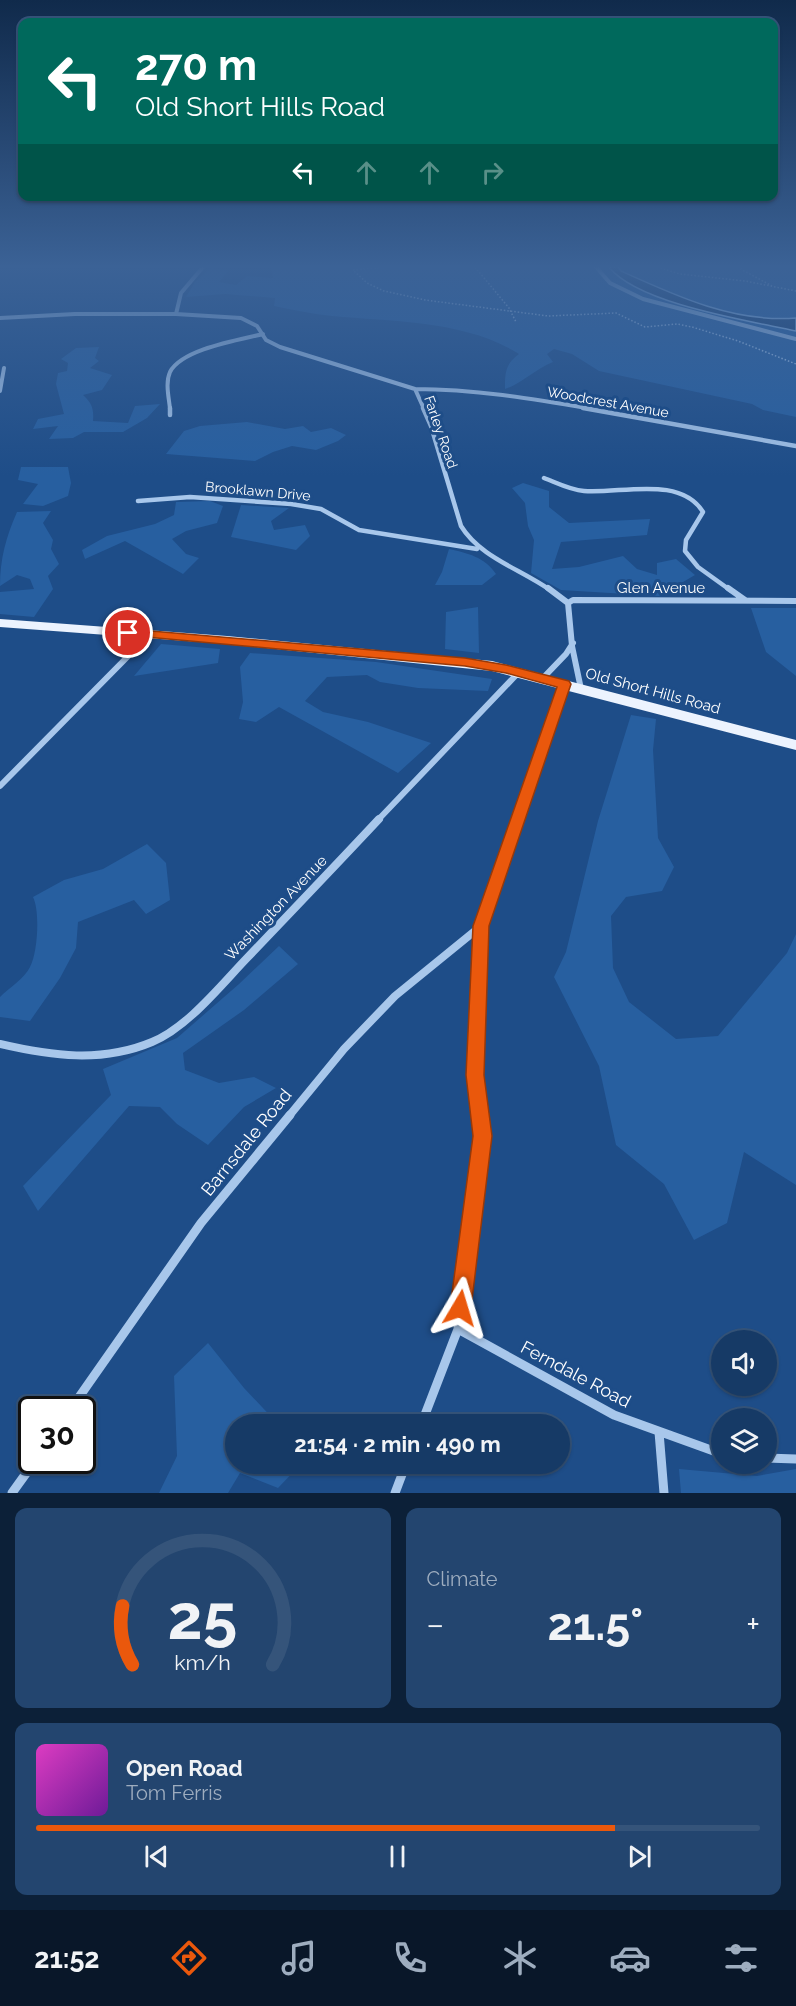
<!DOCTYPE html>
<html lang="en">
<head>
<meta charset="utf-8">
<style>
  body { margin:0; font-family:Raleway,sans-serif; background:#23456f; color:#f1f3f6; height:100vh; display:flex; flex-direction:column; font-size:22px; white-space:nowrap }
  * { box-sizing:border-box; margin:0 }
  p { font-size:20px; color:#9eadbf }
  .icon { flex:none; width:33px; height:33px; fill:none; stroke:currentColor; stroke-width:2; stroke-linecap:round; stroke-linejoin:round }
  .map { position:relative; height:1493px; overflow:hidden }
  .panel { display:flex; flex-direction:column; gap:15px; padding:15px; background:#0c2038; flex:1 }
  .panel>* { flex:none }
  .top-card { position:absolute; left:18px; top:18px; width:760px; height:183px; border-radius:12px; box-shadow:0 2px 4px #0004,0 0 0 2px #35547a; background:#00695c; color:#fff; overflow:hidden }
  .buttons { position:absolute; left:711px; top:1330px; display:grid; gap:12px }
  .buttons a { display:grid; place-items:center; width:66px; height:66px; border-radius:50%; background:#163a66; box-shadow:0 2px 4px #0004,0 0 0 2px #35547a; font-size:30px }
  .speed { position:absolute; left:18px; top:1396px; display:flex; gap:12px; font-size:30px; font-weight:700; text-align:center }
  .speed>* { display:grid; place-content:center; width:78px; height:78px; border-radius:50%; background:#163a66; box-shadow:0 2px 4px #0004,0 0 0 2px #35547a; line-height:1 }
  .speed .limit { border:3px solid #111; border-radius:9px; background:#fff; color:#111 }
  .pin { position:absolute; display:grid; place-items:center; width:51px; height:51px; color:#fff; margin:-26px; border:3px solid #fff; border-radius:50%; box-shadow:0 2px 6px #0007 }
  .me { position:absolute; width:66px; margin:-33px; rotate:7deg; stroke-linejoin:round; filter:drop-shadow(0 0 4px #0008) }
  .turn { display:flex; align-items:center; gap:21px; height:126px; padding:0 18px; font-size:27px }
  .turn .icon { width:78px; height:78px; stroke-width:2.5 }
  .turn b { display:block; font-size:42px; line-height:51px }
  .lanes { display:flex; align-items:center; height:57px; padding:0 18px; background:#0003; justify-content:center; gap:30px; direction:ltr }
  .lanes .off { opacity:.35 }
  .big { font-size:45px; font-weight:700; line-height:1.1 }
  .panel .card { flex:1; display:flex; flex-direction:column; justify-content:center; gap:9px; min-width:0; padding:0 21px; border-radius:12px; background:#23456f }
  .panel .dial { align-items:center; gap:0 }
  .dial svg { height:156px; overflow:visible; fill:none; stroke:#35547a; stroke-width:7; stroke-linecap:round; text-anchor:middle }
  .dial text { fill:#f1f3f6; stroke:none }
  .song { display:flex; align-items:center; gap:18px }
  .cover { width:72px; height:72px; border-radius:9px; background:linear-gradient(135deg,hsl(310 70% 55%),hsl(280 70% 35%)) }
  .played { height:6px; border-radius:3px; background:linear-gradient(90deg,#ea580c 80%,#35547a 80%) }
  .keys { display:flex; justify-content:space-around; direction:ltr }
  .heat { display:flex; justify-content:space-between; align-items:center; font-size:33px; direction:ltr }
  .panel .tiles { flex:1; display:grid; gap:15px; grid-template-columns:1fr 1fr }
  .card:last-child { grid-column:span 2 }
  .trip { position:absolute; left:225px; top:1414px; width:345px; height:60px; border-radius:30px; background:#163a66; box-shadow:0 2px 4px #0004,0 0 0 2px #35547a; font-weight:700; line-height:60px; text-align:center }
  .menu { display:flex; height:96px; justify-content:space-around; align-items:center; background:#091729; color:#9eadbf }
  .menu .icon { width:42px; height:42px }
  .menu .on { color:#ea580c }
  .menu b { font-size:27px; color:#f1f3f6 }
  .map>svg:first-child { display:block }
  .green { fill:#275fa0 }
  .water { fill:#143866; stroke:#9bc2ed; stroke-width:1.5 }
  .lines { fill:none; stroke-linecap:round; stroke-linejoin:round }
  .path { stroke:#a8c7eb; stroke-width:1.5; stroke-dasharray:1.5 2; stroke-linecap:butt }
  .street-far4 { stroke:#a8c7eb; stroke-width:4 }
  .street-far3 { stroke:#a8c7eb; stroke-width:4.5 }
  .street-far2 { stroke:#a8c7eb; stroke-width:6 }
  .street-far1 { stroke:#a8c7eb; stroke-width:8 }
  .street { stroke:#a8c7eb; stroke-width:9 }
  .primary { fill:#ecf3fe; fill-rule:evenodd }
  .route { fill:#ea580c; stroke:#983908; stroke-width:1.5 }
  .labels { text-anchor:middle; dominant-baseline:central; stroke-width:6; stroke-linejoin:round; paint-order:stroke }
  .far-street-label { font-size:14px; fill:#fff; stroke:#1e4d88 }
  .street-label { font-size:15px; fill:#fff; stroke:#1e4d88 }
  .near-street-label { font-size:18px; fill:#fff; stroke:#1e4d88 }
</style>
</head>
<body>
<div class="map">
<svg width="796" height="1493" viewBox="0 0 796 1493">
  <rect width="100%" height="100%" fill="#1e4d88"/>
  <path class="green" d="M271,267H609L684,307L796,331V417L763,410L752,404L599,371L572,354L554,349L547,354L553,362C535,369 523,383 505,389C505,373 505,364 519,354C465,320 394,322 332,316C313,314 293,310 274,306L275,298L225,294L186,297L195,282L211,268L228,271L219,282L236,285L247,276L273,278Z
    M618,267H796V318C734,323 676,296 620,271Z
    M99,347L95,358L99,361L90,368L112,375L102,390L83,395C92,403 94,409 93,421L128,423L135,406L160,404L147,418L123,432H84L73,438L49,439L58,426L33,429L38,419L64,414L56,384L58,373L67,371L68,363L61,359L76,348Z
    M247,422L285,429L303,426L311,432L331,428L346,435L338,441L316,450L292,446L273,452L255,461L166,454L184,431L200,426Z
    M21,467H68L71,483L68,496L43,506L23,504L38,484L18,480Z
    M523,483L549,491V507L569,523L650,519L647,535L561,542L552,569L579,567L623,556L637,569L657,575V563L676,559L695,575L659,596L561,590L531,573L534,540L528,526L525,503L512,488Z
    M210,501L223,506L217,523L186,531L172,539L186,554L199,558L183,574L125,541L85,559L82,550L107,536L155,524L174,515L176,502Z
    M241,505L289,508L271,521L274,530L305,525L310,536L296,550L231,537Z
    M51,511L43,523L53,540L51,549L59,564L48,576L53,589L34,617L0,614V592L34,589L30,579L17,575L0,586C0,559 6,537 17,512Z
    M449,549C467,553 485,557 496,574L482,585H435L442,572Z
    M478,607L479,653L445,649L446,612Z
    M751,608H796V676L766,652Z
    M161,644L220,649L218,663L134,676Z
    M250,653L376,662L492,679L488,691L418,688L380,682L367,675L327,677L305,701L323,712L368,722L431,743L398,773L279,707L256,722L239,719L243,702L240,667Z
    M631,715L656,719L653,750L658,838L674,867L662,891L626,897L611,916L613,968L629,1002L676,1039L718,1036L787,953L796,934V1185L744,1152L727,1223L694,1240L664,1184L616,1145L599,1066L554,977L566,952L598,821Z
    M147,844L166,863L170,900L146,914L134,900L78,922L76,948L60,978L30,1021L0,1017V997C9,988 25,978 30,967C38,952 40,911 33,897L64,880L103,869Z
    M279,946L298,964L244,1010L183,1053L185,1070L219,1083L254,1077L276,1088L244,1107L208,1145L177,1124L160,1107L129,1106L38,1211L23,1186L111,1095L103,1069L177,1038L239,984Z
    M208,1343L244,1388L279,1425H236V1464H301L278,1488L240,1473L228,1493H159L177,1456L174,1376Z
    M679,1469L757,1476L796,1469V1493H681Z"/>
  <path class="water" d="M609,267H618L621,271C676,296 734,323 796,318V331C750,321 638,304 609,267Z"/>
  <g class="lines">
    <path class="path" d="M386,267L353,270L367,283L384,291L425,300L548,316L616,313L645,327L677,324L692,327L738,341L796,364
      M475,267L509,308L516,322
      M657,267L680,274L745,281L796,291
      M737,267L772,286"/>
    <path class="street-far4" d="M596,267L610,283L643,299L796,339
      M176,314L181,293L203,267
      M0,318L75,314H176L241,318L257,326L266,340L280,347L415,389L424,409
      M415,389C475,389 533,399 592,409
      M0,391L4,368
      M170,409C169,398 165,383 170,372C182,349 239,340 263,334"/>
    <path class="street-far3" d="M170,408V415
      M423,408L431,426L461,526C480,557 520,569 550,590
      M583,408L796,446
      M544,478C557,483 570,490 584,491C621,494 680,475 703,512L686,540L685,551L698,567L730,590
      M138,501L190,497L291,504L321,509L359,530L477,549"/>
    <path class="street-far2" d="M548,588L568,603
      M728,588L745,600
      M543,678L566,654L573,643
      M581,689L572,646L568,603L573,600L796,601
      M0,786L150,634
      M377,821L519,672
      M517,821L565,684"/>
    <path class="street-far1" d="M0,1044C51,1056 102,1063 152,1042C187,1028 221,985 247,958C291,912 335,866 379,819
      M289,1116L344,1049L395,996L481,926
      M480,1116L475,1075L481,926L518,819"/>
    <path class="street" d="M458,1329L614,1415L722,1454
      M70,1410L201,1223L290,1115
      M421,1425L458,1329L483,1136L480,1115
      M659,1432L664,1493
      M766,1458L796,1459
      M12,1493L35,1461
      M395,1493L406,1464"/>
    <path class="primary" d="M0,619L227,636L492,661L796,740V750L492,671L227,644L0,627Z"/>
  </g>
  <linearGradient id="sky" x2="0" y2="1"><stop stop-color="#102a4b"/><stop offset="0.56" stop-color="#3b6296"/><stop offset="1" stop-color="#3b6296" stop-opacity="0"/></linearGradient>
  <rect width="796" height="476" fill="url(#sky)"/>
  <path class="route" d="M128,629L465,658L506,665L569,681L571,684L489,926L484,1075L492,1136L471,1308L468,1316L460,1319L453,1316L450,1308L473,1136L466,1075L473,926L557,687L506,673L465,666L124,635V630Z"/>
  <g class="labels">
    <g class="far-street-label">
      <text transform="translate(608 402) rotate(10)">Woodcrest Avenue</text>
      <text transform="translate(441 432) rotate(71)">Farley Road</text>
      <text transform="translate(258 491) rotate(5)">Brooklawn Drive</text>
    </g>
    <g class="street-label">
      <text x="661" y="588">Glen Avenue</text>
      <text transform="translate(653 691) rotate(15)">Old Short Hills Road</text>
      <text transform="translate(276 908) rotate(-46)">Washington Avenue</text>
    </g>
    <g class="near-street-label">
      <text transform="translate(246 1142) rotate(-51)">Barnsdale Road</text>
      <text transform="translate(576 1374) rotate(28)">Ferndale Road</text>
    </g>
  </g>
</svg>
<div class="buttons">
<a><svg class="icon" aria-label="sound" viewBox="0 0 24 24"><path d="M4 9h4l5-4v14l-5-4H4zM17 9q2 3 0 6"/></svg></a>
<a><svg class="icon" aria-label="layers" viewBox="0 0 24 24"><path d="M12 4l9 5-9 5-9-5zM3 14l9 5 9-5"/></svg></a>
</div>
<div class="speed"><div class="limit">30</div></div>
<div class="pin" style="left:128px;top:633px;background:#d93025"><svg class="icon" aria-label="arrive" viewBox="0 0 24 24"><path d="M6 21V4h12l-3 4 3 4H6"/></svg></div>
<svg class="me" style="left:460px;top:1308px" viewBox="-20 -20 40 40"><path d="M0-17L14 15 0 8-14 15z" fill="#ea580c" stroke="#fff" stroke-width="4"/></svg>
<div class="trip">21:54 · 2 min · 490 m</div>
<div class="top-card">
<div class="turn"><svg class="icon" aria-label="left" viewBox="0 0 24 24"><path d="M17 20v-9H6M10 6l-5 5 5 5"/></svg><div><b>270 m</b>Old Short Hills Road</div></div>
<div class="lanes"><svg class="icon" aria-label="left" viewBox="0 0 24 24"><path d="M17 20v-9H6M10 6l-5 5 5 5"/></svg><svg class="icon off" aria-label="ahead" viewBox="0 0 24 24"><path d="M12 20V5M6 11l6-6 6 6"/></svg><svg class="icon off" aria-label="ahead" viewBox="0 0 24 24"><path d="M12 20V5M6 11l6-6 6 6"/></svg><svg class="icon off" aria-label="right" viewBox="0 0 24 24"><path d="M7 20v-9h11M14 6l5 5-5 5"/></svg></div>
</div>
</div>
<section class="panel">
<div class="tiles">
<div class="card dial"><svg viewBox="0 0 100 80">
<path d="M14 69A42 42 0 1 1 86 69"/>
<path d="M14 69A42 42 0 0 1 9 39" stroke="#ea580c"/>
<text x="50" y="56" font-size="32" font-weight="700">25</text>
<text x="50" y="72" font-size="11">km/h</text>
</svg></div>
<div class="card"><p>Climate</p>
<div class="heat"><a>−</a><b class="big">21.5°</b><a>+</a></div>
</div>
<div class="card">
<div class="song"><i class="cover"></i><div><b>Open Road</b><p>Tom Ferris</p></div></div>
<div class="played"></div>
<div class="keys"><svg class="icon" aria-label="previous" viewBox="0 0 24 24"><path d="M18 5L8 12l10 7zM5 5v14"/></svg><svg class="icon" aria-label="pause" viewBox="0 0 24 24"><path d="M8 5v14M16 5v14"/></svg><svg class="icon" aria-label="next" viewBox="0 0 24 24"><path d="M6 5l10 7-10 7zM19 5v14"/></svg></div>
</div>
</div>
</section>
<nav class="menu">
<b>21:52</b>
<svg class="icon on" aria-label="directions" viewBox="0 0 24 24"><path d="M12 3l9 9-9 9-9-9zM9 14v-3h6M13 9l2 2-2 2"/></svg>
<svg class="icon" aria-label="music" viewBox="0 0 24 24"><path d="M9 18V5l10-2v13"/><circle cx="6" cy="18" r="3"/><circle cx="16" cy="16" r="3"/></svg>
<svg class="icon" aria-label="phone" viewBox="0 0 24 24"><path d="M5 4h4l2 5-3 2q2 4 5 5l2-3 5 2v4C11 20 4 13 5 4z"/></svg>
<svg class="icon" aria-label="climate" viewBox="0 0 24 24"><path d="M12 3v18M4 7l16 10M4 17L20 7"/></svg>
<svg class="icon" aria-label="car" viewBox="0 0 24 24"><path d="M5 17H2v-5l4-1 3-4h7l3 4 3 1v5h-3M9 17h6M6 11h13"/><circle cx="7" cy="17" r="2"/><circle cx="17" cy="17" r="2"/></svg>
<svg class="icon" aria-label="filters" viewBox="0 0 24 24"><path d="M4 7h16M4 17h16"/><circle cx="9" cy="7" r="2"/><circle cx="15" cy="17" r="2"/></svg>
</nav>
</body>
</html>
